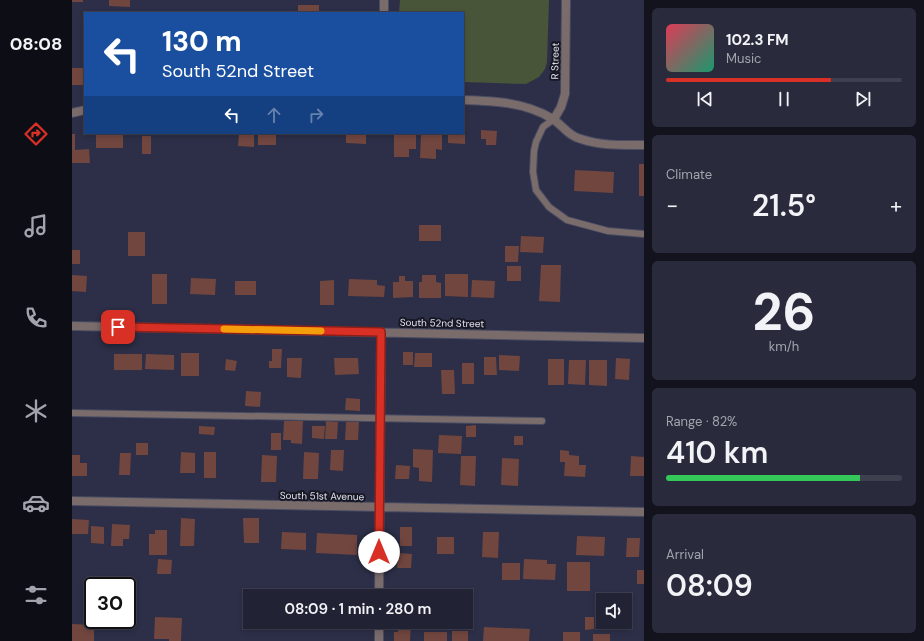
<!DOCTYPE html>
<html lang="en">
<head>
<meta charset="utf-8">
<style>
  body { margin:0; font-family:"DM Sans",sans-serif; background:#292b3d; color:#f1f3f6; height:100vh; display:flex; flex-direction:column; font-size:15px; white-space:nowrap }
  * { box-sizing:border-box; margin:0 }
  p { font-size:13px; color:#a2a4ad }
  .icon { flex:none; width:22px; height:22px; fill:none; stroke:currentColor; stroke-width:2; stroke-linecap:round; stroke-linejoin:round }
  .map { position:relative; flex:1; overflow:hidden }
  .drawer { display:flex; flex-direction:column; gap:8px; padding:8px; background:#12131d; width:280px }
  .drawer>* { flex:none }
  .top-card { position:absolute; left:12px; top:12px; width:380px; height:122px; border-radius:0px; box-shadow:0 2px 6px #0003,0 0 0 1px #3e4050; background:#1a4fa0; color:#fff; overflow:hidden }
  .tools { position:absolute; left:524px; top:593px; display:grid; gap:8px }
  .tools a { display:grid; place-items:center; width:36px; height:36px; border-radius:0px; background:#212335; box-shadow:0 2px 6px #0003,0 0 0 1px #3e4050; font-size:20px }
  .speed { position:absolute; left:12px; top:577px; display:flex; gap:8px; font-size:20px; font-weight:700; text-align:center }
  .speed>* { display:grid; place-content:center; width:52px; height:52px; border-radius:50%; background:#212335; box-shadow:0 2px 6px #0003,0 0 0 1px #3e4050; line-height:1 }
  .speed .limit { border:2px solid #111; border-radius:6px; background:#fff; color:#111 }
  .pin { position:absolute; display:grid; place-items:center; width:34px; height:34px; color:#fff; margin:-17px; border-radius:8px; box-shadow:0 2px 6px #0006 }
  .me { position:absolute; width:44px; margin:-22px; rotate:0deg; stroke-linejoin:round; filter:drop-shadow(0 0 3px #0008) }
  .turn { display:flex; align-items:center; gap:14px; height:84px; padding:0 12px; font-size:18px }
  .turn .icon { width:52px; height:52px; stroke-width:2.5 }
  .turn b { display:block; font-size:28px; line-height:34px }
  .lanes { display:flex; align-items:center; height:38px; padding:0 12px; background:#0003; justify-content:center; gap:20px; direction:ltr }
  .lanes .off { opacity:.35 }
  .big { font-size:30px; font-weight:600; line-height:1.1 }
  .drawer .widget { flex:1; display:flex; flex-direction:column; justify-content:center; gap:6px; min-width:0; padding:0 14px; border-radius:6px; background:#292b3d }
  .drawer .dial { align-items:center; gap:0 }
  .dial b { font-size:52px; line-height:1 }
  .song { display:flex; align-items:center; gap:12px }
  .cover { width:48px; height:48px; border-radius:6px; background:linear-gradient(135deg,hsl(350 70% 55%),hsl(160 70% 35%)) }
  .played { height:4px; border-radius:2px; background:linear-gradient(90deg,#d93025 70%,#3e4050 70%) }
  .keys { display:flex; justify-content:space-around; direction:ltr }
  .heat { display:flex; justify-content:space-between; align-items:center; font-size:22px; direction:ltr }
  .charge { height:6px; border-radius:3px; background:linear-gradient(90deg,#34c759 82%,#3e4050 0) }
  .trip { position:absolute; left:171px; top:589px; width:230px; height:40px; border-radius:0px; background:#212335; box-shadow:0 2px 6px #0003,0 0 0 1px #3e4050; font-weight:600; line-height:40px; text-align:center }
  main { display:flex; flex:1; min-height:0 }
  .tab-bar { display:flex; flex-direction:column; width:72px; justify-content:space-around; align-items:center; background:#0d0e15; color:#a2a4ad }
  .tab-bar .icon { width:28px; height:28px }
  .tab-bar .active { color:#d93025 }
  .tab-bar b { font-size:18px; color:#f1f3f6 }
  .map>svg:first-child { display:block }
  .green { fill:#495539 }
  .building { fill:#71463f }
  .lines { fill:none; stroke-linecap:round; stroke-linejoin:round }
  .service-casing { stroke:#494c62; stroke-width:8 }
  .minor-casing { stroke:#494c62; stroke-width:10 }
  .service { stroke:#7b6c6c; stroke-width:6 }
  .minor { stroke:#7b6c6c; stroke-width:8 }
  .route-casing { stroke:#8d1f18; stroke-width:10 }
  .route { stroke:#d93025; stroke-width:7 }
  .slow { stroke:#f59e0b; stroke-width:7 }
  .labels { text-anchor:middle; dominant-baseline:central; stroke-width:4; stroke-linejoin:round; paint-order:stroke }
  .street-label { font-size:10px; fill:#dfe2f1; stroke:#171823 }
</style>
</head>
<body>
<main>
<nav class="tab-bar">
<b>08:08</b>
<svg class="icon active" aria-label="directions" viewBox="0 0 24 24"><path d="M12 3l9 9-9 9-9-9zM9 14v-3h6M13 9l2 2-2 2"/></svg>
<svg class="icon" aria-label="music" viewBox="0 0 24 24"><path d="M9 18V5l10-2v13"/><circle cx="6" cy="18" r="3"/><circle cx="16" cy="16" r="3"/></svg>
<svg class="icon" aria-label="phone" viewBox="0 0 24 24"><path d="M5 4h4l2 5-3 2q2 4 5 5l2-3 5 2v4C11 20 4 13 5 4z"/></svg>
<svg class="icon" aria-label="climate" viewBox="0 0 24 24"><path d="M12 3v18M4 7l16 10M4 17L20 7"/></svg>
<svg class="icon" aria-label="car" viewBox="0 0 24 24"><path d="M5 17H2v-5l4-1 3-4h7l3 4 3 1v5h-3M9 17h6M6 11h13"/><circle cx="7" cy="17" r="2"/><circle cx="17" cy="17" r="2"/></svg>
<svg class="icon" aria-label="filters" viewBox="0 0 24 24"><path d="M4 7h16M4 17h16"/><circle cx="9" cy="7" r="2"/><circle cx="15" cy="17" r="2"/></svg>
</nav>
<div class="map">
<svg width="572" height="641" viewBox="0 0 572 641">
  <rect width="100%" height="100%" fill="#2c2f47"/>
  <path class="green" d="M328,0H477L475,62L473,69L467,77L454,84L391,82V13H327Z"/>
  <path class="building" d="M0,0H11V2H0Z
    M37,0H58V7L37,6Z
    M226,5H247V13H226Z
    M0,68H13V85H0Z
    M391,129H393V144L376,143V133H391Z
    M409,130L425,131L424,145H414V139H409Z
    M24,133H51V148H24Z
    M78,133H97V135L78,134Z
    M119,133H132V135L119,134Z
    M167,133H182V147L166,146Z
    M186,133H204V145H186Z
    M274,133H294V144L274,143Z
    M0,134H3V150L17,149L18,163H0Z
    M322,134H344V149H337V157H322Z
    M349,134L370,135V150L364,149V159L348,158Z
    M70,136H79V154H70Z
    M567,164H572V196H567Z
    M503,170L542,172L541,193L502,191Z
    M347,225H369V241H347Z
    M56,232H73V256H56Z
    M449,236L472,237L471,253L448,252Z
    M433,246H447L446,262H433Z
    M0,250H8V264H0Z
    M469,265H489L488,302L467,301Z
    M435,266H449V281H435Z
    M80,274H95V304H80Z
    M373,274H396V297L373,296Z
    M0,275L15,276L14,292L0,291Z
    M350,275H364V282L369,283V298H347V282H350Z
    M327,276H333V281H341V297L321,298V282H327Z
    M119,278L144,279L143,295L118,294Z
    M277,279L305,280V285L313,286L312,297L276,296Z
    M262,280V305H248V281Z
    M400,280L423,281L422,298L399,297Z
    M163,281H184V295H163Z
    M200,349H210L209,368H197V361H200Z
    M331,352H341V365H331Z
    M109,353H127V376H109Z
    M343,353H360V367H342Z
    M42,354H70V370H42Z
    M74,354L102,355V370L73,369Z
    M427,355L448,356L447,371L427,370Z
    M412,357H424L425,375H412Z
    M215,358H230L229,378L215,377Z
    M262,358H286L287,374L263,375Z
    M544,358L558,359L557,380L543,379Z
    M154,359L165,361L163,371L153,370Z
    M476,359H492V385H476Z
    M497,360H514L513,385L496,384Z
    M517,360H535V386L517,385Z
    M390,363H402V384H390Z
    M369,370H382L383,394H370Z
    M174,391L189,392L188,407L173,406Z
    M274,398L288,399V411L273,410Z
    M212,421H231L230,444L219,443V440H211Z
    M254,421L266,422L265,439H253Z
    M274,422H287L286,440H273Z
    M404,425V437H394V426Z
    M127,426L143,427L142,435L127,434Z
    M240,426H253L252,439L240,438Z
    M199,433H209V450H199Z
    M367,435L390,436L389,454L366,453Z
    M442,436H451V445H442Z
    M64,443H76V455H64Z
    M341,449L361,450L360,482L347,481V468L341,467Z
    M259,450H272L271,471L258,470Z
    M488,450L497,451V455L507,456V465H514L513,477L492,476L493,462H488Z
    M109,452L123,453V473H108Z
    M132,452H144V478H132Z
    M232,452L247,453L246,479H231Z
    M48,453H59L58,475H47Z
    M0,455H8V463H15V476H0Z
    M190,455L205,456L204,482H189Z
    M389,456H404L403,486L388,485Z
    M559,456L572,457V476H558Z
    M430,458L447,459L446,486L429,485Z
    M324,465L338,466L337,479H323Z
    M109,518L123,519L122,546H108Z
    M171,518H187V543H172Z
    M0,519L17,520L16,534H0Z
    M40,524L58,525L57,539H51V546H39Z
    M19,526L32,527V544L19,543Z
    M328,527H340V546H328Z
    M83,530H95V555H77V534H83Z
    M210,532L234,533V550L209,549Z
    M411,532H427L426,558L410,557Z
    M245,533L285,535V555L244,553Z
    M505,536L533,537L532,556L504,555Z
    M365,537H382V554H365Z
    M555,538H568L567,557H554Z
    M326,553L340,554L339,568H325Z
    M86,559L100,560L99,574H85Z
    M452,559L475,560V564H484L483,580L451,579Z
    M495,562H518V591H495Z
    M430,563H448V580H430Z
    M565,570H572V584H565Z
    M83,617L110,618L109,641H97V639H82Z
    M513,617H522V629L513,630Z
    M326,622H339L338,641H322V632H326Z
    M0,624L22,625V641H0Z
    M412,627L458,629L457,641H411Z
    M380,631H396V641H380Z
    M352,632H375V641H352Z
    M491,632H508V641H491Z
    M521,634H538V641H521Z"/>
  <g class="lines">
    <g class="service-casing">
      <path id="service" d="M482,119L471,127L464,142L462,151L461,172L464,190L477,207L495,220L536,231L572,234
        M0,413L470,421"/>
    </g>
    <g class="minor-casing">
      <path id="minor" d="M312,13V0
        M391,100C422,101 452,102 479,118C490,124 496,136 509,139C529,146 551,145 572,145
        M0,113L13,110
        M482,119L489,107L493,94L494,0
        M0,326L572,338
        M0,501L572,512
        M307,596L309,332
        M307,622V641"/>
    </g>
    <use href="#service" class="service"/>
    <use href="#minor" class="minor"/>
  </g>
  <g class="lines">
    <g class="route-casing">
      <path id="route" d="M46,327L309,332L307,552"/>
    </g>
    <use href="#route" class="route"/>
    <path class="slow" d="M152,329L249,331"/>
  </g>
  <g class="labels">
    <g class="street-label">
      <text transform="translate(483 61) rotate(-89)">R Street</text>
      <text transform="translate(370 323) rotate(1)">South 52nd Street</text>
      <text transform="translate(250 496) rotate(1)">South 51st Avenue</text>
    </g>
  </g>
</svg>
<div class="tools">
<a><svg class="icon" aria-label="sound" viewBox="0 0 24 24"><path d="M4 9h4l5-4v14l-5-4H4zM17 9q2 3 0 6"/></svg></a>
</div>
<div class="speed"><div class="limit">30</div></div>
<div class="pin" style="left:46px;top:327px;background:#d93025"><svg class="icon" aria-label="arrive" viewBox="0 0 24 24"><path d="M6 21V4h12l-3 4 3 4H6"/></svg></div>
<svg class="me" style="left:307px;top:552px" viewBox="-20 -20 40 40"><circle r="19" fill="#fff"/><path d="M0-13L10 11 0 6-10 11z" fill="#d93025"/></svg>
<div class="trip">08:09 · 1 min · 280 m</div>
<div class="top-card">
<div class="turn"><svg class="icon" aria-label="left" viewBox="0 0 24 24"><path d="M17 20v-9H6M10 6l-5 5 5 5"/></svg><div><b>130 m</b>South 52nd Street</div></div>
<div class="lanes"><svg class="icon" aria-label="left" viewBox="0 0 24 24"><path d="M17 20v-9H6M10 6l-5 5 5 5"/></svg><svg class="icon off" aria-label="ahead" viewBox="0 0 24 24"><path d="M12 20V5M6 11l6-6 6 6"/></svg><svg class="icon off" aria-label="right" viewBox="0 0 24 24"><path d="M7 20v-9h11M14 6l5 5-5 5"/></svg></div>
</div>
</div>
<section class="drawer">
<div class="widget">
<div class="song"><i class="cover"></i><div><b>102.3 FM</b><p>Music</p></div></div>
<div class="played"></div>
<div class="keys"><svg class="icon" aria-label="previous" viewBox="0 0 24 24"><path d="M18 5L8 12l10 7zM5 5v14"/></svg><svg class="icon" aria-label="pause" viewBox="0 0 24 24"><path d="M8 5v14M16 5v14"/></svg><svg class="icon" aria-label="next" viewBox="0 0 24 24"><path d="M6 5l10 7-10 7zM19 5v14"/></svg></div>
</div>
<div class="widget"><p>Climate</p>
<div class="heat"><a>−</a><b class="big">21.5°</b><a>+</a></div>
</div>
<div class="widget dial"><b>26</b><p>km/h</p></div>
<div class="widget"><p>Range · 82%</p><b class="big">410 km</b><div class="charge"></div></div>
<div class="widget"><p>Arrival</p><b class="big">08:09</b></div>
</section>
</main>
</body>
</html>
